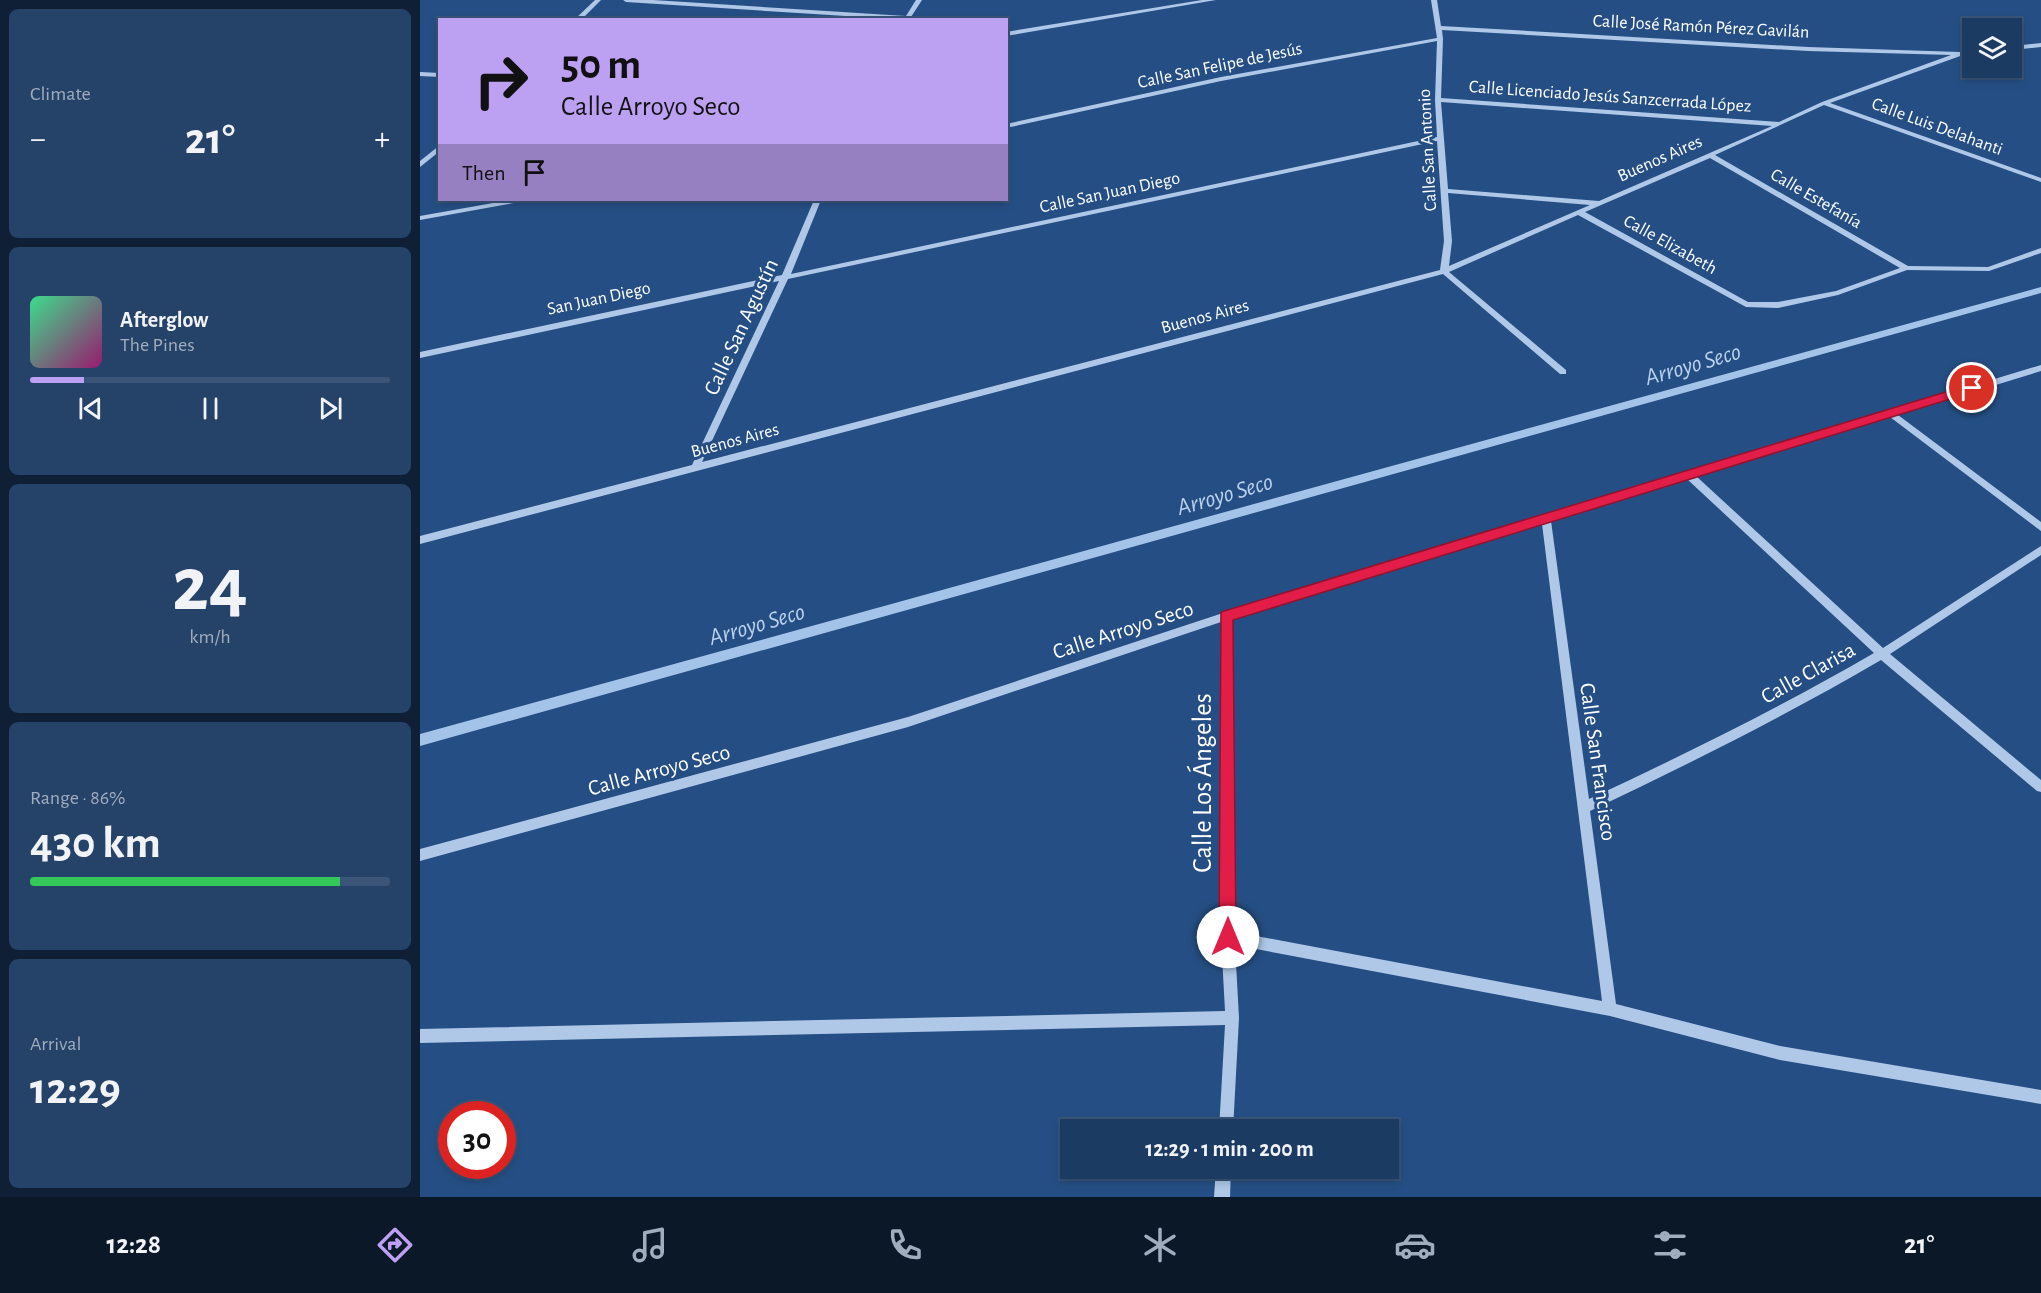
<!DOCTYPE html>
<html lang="en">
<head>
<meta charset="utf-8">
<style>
  body { margin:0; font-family:"Alegreya Sans",sans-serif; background:#254269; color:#f1f3f6; height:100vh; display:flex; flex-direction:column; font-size:22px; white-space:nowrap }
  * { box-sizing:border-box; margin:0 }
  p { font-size:20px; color:#a0adbe }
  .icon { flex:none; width:33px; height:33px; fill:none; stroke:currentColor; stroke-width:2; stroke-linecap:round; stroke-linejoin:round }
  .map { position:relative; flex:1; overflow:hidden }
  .details { display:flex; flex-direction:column; gap:9px; padding:9px; background:#0f2036; width:420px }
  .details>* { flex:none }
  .hud { position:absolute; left:18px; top:18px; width:570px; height:183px; border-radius:0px; box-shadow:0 3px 9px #0003,0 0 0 2px #3a5578; background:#bca0f2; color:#111; overflow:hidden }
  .buttons { position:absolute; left:1542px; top:18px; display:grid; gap:12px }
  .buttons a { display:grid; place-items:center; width:60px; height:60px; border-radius:0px; background:#1c3b63; box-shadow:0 3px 9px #0003,0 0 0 2px #3a5578; font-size:30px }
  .speed { position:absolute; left:18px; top:1101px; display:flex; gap:12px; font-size:30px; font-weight:700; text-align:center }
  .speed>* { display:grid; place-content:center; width:78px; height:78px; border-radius:50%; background:#1c3b63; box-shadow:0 3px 9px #0003,0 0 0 2px #3a5578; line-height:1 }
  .speed .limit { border:9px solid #d22; background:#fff; color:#111 }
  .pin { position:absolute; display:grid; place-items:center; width:51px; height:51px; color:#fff; margin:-26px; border:3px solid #fff; border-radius:50%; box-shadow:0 2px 6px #0007 }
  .me { position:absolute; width:66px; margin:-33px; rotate:0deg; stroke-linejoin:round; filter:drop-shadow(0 0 4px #0008) }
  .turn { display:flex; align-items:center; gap:21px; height:126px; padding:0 24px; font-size:27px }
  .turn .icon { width:78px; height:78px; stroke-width:2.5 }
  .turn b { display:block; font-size:42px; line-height:51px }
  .then { display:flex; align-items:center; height:57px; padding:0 24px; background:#0003; gap:12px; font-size:22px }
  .big { font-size:45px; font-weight:700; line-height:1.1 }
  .details .card { flex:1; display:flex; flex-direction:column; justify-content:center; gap:9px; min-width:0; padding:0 21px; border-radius:9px; background:#254269 }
  .details .dial { align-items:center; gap:0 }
  .dial b { font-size:78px; line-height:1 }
  .song { display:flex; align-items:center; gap:18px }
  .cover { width:72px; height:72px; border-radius:9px; background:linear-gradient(135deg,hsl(150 70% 55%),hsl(320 70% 35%)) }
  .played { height:6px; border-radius:3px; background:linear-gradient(90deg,#bca0f2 15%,#3a5578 15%) }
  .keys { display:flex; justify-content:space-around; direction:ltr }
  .heat { display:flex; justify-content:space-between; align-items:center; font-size:33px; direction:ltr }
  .charge { height:9px; border-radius:4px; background:linear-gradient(90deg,#34c759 86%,#3a5578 0) }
  .trip { position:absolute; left:640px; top:1119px; width:339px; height:60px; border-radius:0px; background:#1c3b63; box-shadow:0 3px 9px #0003,0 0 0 2px #3a5578; font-weight:700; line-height:60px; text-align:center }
  .dock { display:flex; height:96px; justify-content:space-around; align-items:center; background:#0b1828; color:#a0adbe }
  .dock .icon { width:42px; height:42px }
  .dock .active { color:#bca0f2 }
  .dock b { font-size:27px; color:#f1f3f6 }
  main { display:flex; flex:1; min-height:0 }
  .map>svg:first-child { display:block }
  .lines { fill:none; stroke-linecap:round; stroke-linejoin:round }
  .stream { fill:#a3c3e8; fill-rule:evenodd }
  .minor { fill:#afc8e8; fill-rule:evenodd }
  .route { fill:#e11d48; stroke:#92132f; stroke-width:1.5 }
  .labels { text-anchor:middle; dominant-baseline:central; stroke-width:6; stroke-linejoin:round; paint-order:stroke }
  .far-street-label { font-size:18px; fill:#fff; stroke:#254f84 }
  .street-label { font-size:22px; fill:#fff; stroke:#254f84 }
  .water-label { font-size:24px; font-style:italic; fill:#bad2ef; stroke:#254f84 }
  .near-street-label { font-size:27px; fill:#fff; stroke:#254f84 }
</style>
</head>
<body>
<main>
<section class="details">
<div class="card"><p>Climate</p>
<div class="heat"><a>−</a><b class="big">21°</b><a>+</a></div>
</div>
<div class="card">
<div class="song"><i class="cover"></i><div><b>Afterglow</b><p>The Pines</p></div></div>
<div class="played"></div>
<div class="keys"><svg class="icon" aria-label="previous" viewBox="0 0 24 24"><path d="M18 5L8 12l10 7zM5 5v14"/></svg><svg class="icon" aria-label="pause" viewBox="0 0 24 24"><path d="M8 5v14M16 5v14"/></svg><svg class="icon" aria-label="next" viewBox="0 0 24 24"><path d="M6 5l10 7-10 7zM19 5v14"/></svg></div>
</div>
<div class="card dial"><b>24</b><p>km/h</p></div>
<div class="card"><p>Range · 86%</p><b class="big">430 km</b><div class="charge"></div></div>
<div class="card"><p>Arrival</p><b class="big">12:29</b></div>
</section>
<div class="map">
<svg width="1621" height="1197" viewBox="0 0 1621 1197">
  <rect width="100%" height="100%" fill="#254f84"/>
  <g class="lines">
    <path class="stream" d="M1621,287V293L0,746V734Z"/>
    <path class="minor" d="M175,0H181L161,20H154Z
      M203,0H233L486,16L496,0H502L489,20L206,2Z
      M782,0H796L586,36V32Z
      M1011,0H1017L1021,26L1388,47L1539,52L1552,50V54L1543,55L1410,103L1621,178V182L1404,105L1295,155L1488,266L1568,267L1621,248V253L1569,271L1487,270L1418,295L1358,308L1326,307L1158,215L1029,272L1146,370V374H1140L1023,274L0,544V536L272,465L359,281L0,358V352L362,275L394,200H401L371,274L1017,137L1015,100L1017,41L801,81L586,128V124L801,77L1017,38ZM1022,30L1388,51L1531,55L1402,102L1359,122L1021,98L1023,39ZM1021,102L1352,126L1179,201L1028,189ZM1017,141L1024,241L1020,270L282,462L368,279ZM1290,158L1480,268L1416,291L1358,302H1328L1165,212ZM1028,193L1170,205L1029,266L1032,241Z
      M1621,43V47L1592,50V46Z
      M0,72L20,73V77L0,76Z
      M20,145V151L0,167V161Z
      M90,200H103L99,202L0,220V216Z
      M1621,365V371L1478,415L1621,522V531L1470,417L1276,476L1463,648L1621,546V555L1470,654L1621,780V792L1617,791L1461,660C1367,715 1269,764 1170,811L1196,1004L1360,1046L1621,1090V1104L1360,1060L1190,1016L815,945L819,1018L813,1130H799L805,1025L0,1043V1029L805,1011L801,937V622L488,727L0,861V849L488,717L806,612ZM1267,479L1454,653C1361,707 1266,754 1169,799L1131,521ZM1122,524L1182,1001L815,932L811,619Z
      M796,1168H811L810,1197H794Z"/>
  </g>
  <path class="route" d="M1552,384L1558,388L1556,391L813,620L816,937L814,943L808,945L802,943L799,937L801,612Z"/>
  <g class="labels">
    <g class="far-street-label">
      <text transform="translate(1281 27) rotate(3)">Calle José Ramón Pérez Gavilán</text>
      <text transform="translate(800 66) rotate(-12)">Calle San Felipe de Jesús</text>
      <text transform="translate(1190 97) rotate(4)">Calle Licenciado Jesús Sanzcerrada López</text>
      <text transform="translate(1517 127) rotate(20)">Calle Luis Delahanti</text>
      <text transform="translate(1008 150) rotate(-93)">Calle San Antonio</text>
      <text transform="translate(1240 159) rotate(-24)">Buenos Aires</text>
      <text transform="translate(690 193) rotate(-12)">Calle San Juan Diego</text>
      <text transform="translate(1396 199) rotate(30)">Calle Estefanía</text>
      <text transform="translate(1250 245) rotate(29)">Calle Elizabeth</text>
      <text transform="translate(179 299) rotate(-12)">San Juan Diego</text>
      <text transform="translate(785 317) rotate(-15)">Buenos Aires</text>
      <text transform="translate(315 441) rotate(-15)">Buenos Aires</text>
    </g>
    <g class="street-label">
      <text transform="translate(321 327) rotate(-65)">Calle San Agustín</text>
      <text transform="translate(703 630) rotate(-18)">Calle Arroyo Seco</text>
      <text transform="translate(1388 673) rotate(-29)">Calle Clarisa</text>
      <text transform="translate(1178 762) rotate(82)">Calle San Francisco</text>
      <text transform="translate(239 770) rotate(-15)">Calle Arroyo Seco</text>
    </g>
    <g class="water-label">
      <text transform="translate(1273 365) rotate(-16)">Arroyo Seco</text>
      <text transform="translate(805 495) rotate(-16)">Arroyo Seco</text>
      <text transform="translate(337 625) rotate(-16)">Arroyo Seco</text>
    </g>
    <g class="near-street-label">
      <text transform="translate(782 783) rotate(-90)">Calle Los Ángeles</text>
    </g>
  </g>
</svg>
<div class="buttons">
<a><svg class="icon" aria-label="layers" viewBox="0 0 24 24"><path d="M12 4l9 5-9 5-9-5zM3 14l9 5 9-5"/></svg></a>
</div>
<div class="speed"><div class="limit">30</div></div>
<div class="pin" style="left:1552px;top:388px;background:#d93025"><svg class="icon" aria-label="arrive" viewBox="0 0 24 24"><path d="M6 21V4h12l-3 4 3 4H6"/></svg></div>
<svg class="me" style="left:808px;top:937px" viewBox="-20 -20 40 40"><circle r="19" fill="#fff"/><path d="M0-13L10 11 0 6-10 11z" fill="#e11d48"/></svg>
<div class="trip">12:29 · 1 min · 200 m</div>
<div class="hud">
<div class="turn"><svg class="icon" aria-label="right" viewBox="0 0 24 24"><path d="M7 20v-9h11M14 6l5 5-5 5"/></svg><div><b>50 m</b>Calle Arroyo Seco</div></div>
<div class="then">Then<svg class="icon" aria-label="arrive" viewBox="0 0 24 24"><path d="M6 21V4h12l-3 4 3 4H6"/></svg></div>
</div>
</div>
</main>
<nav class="dock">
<b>12:28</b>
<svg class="icon active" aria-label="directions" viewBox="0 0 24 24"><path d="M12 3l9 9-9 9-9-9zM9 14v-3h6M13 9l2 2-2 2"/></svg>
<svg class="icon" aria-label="music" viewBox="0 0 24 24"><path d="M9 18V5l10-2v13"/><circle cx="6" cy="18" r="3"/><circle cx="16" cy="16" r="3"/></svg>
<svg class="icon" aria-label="phone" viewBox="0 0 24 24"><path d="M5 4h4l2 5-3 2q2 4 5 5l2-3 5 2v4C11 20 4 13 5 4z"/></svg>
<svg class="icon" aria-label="climate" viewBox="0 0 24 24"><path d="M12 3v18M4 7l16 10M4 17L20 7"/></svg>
<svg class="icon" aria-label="car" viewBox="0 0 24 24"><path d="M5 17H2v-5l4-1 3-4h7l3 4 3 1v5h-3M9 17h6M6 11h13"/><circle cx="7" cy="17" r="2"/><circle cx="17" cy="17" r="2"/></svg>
<svg class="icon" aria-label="filters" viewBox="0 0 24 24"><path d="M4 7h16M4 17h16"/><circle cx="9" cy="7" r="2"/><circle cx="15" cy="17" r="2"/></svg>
<b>21°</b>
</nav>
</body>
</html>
